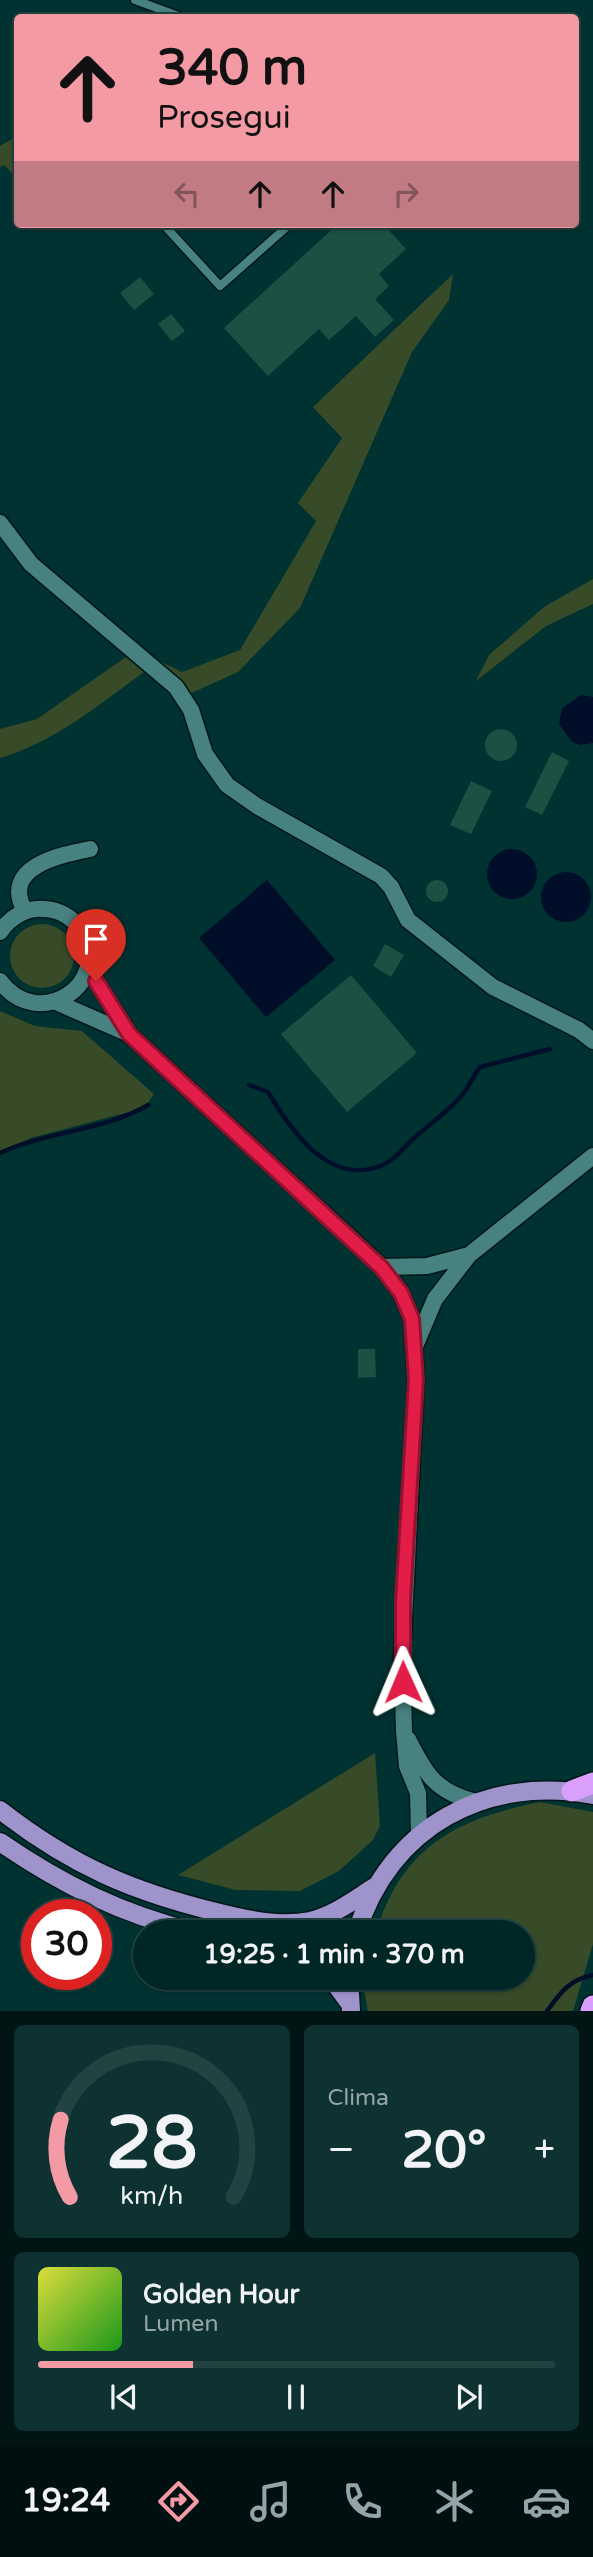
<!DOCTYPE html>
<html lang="it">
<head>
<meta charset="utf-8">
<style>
  body { margin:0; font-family:"Varela Round",sans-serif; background:#0e3232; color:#f1f3f6; height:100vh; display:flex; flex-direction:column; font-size:26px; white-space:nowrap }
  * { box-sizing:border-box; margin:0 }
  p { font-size:23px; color:#95a5a7 }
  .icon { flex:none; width:38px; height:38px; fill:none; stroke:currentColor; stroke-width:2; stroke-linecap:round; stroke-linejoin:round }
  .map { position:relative; height:2011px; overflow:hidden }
  .details { display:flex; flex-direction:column; gap:14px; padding:14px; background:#001514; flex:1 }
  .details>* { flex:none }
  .banner { position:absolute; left:14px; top:14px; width:565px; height:214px; border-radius:7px; box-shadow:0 2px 5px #0004,0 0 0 2px #224342; background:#f49aa4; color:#111; overflow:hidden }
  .speed { position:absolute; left:21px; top:1899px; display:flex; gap:14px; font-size:35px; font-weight:700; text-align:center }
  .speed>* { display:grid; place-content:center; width:91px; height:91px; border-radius:50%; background:#002625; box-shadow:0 2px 5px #0004,0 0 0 2px #224342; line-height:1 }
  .speed .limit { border:10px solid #d22; background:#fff; color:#111 }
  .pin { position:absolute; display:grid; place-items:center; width:60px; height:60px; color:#fff; margin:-72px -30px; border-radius:50% 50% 50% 0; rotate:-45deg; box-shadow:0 0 7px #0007 }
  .pin .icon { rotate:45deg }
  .me { position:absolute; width:77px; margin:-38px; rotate:359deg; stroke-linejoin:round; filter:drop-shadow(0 0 5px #0008) }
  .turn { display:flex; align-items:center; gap:24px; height:147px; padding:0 28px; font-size:32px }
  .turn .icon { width:91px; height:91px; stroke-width:2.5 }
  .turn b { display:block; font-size:49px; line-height:60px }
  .lanes { display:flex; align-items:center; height:66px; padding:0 28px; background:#0003; justify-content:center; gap:35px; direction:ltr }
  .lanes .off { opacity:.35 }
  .big { font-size:52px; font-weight:700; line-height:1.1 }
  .details .card { flex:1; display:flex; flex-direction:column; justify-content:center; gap:10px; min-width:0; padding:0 24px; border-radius:10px; background:#0e3232 }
  .details .dial { align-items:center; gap:0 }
  .dial svg { height:182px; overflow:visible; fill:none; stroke:#224342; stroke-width:7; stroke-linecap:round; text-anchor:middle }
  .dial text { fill:#f1f3f6; stroke:none }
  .song { display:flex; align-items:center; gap:21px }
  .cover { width:84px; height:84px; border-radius:10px; background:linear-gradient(135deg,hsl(60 70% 55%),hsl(120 70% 35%)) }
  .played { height:7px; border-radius:4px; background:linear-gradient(90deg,#f49aa4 30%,#224342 30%) }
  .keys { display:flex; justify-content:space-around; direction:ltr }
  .heat { display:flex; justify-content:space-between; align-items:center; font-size:38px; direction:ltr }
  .details .tiles { flex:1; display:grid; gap:14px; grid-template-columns:1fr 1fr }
  .card:last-child { grid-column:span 2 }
  .trip { position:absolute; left:133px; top:1920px; width:402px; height:70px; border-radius:35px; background:#002625; box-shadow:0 2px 5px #0004,0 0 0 2px #224342; font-weight:700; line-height:70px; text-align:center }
  .menu { display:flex; height:112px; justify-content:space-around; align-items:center; background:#000f0f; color:#95a5a7 }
  .menu .icon { width:49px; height:49px }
  .menu .active { color:#f49aa4 }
  .menu b { font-size:32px; color:#f1f3f6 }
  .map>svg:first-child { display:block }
  .green { fill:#374b28 }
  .water { fill:#000e2a }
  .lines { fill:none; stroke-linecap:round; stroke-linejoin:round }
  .stream { stroke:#000e2a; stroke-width:4.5 }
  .building { fill:#1b5143 }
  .lane-casing { stroke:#001818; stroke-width:11 }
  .street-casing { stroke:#001818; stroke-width:19 }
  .primary-casing { stroke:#001818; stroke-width:21 }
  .highway-casing { stroke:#001818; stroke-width:24 }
  .lane { stroke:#478280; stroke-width:8 }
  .street { stroke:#478280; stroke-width:16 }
  .primary { stroke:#9f93cb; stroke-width:18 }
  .highway { stroke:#da9efd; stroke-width:21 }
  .route-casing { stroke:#92132f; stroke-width:18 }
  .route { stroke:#e11d48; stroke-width:12 }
</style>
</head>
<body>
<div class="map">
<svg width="593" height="2011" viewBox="0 0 593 2011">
  <rect width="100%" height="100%" fill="#003231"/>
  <path class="green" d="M17,136V180L5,165L0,167V146Z
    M453,274L449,300L412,352L300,608L238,672L187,695L147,655L182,672L240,650L316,521L298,503L342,438L313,407Z
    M593,579V604L546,626L476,681L489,655L544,607Z
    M126,657L144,672C100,704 53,743 0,758V729L37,719Z
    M10 956a32 32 0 1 1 64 0a32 32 0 1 1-64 0Z
    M0,1011L35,1026L82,1031L154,1094L144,1108L31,1138L0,1152Z
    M375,1753L380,1826L373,1840L339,1871L300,1891L236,1890L178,1875Z
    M540,1802L593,1812V1944L573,2011H368L364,1990L366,1978H523V1932H376C403,1846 456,1819 540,1802Z"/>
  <path class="water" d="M581,695L593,697V743L580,745L572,742L559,724L562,708Z
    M487 874a25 25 0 1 1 50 0a25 25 0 1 1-50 0Z
    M541 897a25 25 0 1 1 50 0a25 25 0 1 1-50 0Z
    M267,880L335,960L266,1017L199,938Z"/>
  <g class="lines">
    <path class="stream" d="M249,1085L268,1092C291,1130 329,1188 383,1165C396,1159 405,1146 415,1137C432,1122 453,1108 466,1090C471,1082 475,1074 480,1067L550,1049
      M0,1153C47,1131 104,1131 148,1105
      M547,2011C561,1992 569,1980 593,1975"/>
  </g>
  <path class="building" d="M338,224H383L406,249L379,274L389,286L375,299L394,320L375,337L356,316L329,340L319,329L268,376L224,328Z
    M140,277L154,294L134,310L120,293Z
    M171,314L185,331L172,341L158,324Z
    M485 745a16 16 0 1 1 32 0a16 16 0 1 1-32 0Z
    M552,752L569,761L542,815L525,807Z
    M471,781L492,791L471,834L450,825Z
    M426 891a11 11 0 1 1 22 0a11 11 0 1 1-22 0Z
    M385,944L404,955L391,977L373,966Z
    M351,975L417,1053L347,1112L281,1034Z
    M358,1349H375L376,1377L358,1378Z"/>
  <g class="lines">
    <g class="lane-casing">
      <path id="lane" d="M135,0L184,18
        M163,224L220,286L290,224"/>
    </g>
    <g class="street-casing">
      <path id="street" d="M0,523L31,564L176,687L191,710L205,754L227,785L257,806L381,876L391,887L408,920L493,987L579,1030L593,1041
        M25,911C0,867 60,855 90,849
        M0,932C10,917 27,907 45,909C60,910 73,918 81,930C114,984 38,1033 0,981
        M89,952L96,981L129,1034L382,1267L401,1293L412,1319L416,1380L402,1658L404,1731L407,1766L418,1793L419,1835
        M56,1002L129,1034
        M382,1267L427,1266L469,1255
        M416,1344L435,1299L469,1255L593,1156
        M408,1739C426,1775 436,1792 476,1802"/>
    </g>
    <g class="primary-casing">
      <path id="primary" d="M0,1810C72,1866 133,1892 220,1913C249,1920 280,1927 310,1921C335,1915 355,1899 376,1886
        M0,1842C61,1884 123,1915 195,1932
        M357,1932C389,1827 487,1774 593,1795
        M331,1978L350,2004
        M349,1978L351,2011"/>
    </g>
    <g class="highway-casing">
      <path id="highway" d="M572,1791L593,1783
        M591,2011L593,2006"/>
    </g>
    <use href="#lane" class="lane"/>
    <use href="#street" class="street"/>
    <use href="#primary" class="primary"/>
    <use href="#highway" class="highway"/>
  </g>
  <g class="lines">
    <g class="route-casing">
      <path id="route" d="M96,981L129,1034L382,1268L401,1293L412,1319L416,1380L403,1601V1682"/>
    </g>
    <use href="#route" class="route"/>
  </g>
</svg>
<div class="speed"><div class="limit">30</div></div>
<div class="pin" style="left:96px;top:981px;background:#d93025"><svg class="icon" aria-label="arrive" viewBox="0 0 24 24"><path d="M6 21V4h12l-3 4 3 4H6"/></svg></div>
<svg class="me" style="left:403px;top:1682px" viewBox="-20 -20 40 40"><path d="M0-17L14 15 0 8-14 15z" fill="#e11d48" stroke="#fff" stroke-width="4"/></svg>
<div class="trip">19:25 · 1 min · 370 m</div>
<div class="banner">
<div class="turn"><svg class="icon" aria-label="ahead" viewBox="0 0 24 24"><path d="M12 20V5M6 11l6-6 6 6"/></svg><div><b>340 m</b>Prosegui</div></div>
<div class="lanes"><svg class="icon off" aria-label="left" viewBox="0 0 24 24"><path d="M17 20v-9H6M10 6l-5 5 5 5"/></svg><svg class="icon" aria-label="ahead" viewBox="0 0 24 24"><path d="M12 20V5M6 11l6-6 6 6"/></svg><svg class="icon" aria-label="ahead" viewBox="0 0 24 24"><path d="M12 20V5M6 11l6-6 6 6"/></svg><svg class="icon off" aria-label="right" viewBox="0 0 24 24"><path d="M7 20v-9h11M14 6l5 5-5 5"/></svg></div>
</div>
</div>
<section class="details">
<div class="tiles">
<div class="card dial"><svg viewBox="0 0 100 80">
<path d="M14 69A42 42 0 1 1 86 69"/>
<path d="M14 69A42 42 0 0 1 10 35" stroke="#f49aa4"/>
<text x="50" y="56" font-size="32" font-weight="700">28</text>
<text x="50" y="72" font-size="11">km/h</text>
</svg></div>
<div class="card"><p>Clima</p>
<div class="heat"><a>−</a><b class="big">20°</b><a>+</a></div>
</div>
<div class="card">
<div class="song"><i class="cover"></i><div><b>Golden Hour</b><p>Lumen</p></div></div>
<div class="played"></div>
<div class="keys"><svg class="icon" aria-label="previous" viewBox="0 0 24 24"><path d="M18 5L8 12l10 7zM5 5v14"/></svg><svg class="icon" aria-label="pause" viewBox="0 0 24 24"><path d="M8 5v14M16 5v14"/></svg><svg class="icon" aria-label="next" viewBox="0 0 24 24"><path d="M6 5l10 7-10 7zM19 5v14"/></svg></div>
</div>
</div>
</section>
<nav class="menu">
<b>19:24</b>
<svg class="icon active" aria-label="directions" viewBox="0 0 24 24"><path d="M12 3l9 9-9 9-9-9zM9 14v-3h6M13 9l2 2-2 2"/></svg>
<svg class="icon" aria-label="music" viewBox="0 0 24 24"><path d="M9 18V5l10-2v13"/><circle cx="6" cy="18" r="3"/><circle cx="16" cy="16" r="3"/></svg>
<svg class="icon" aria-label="phone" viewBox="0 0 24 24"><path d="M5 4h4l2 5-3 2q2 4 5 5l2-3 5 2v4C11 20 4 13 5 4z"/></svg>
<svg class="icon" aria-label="climate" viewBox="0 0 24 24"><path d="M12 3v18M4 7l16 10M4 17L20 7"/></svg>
<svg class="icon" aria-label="car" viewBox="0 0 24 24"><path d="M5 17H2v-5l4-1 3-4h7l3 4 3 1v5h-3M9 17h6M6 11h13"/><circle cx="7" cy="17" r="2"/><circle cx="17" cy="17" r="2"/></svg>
</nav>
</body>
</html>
